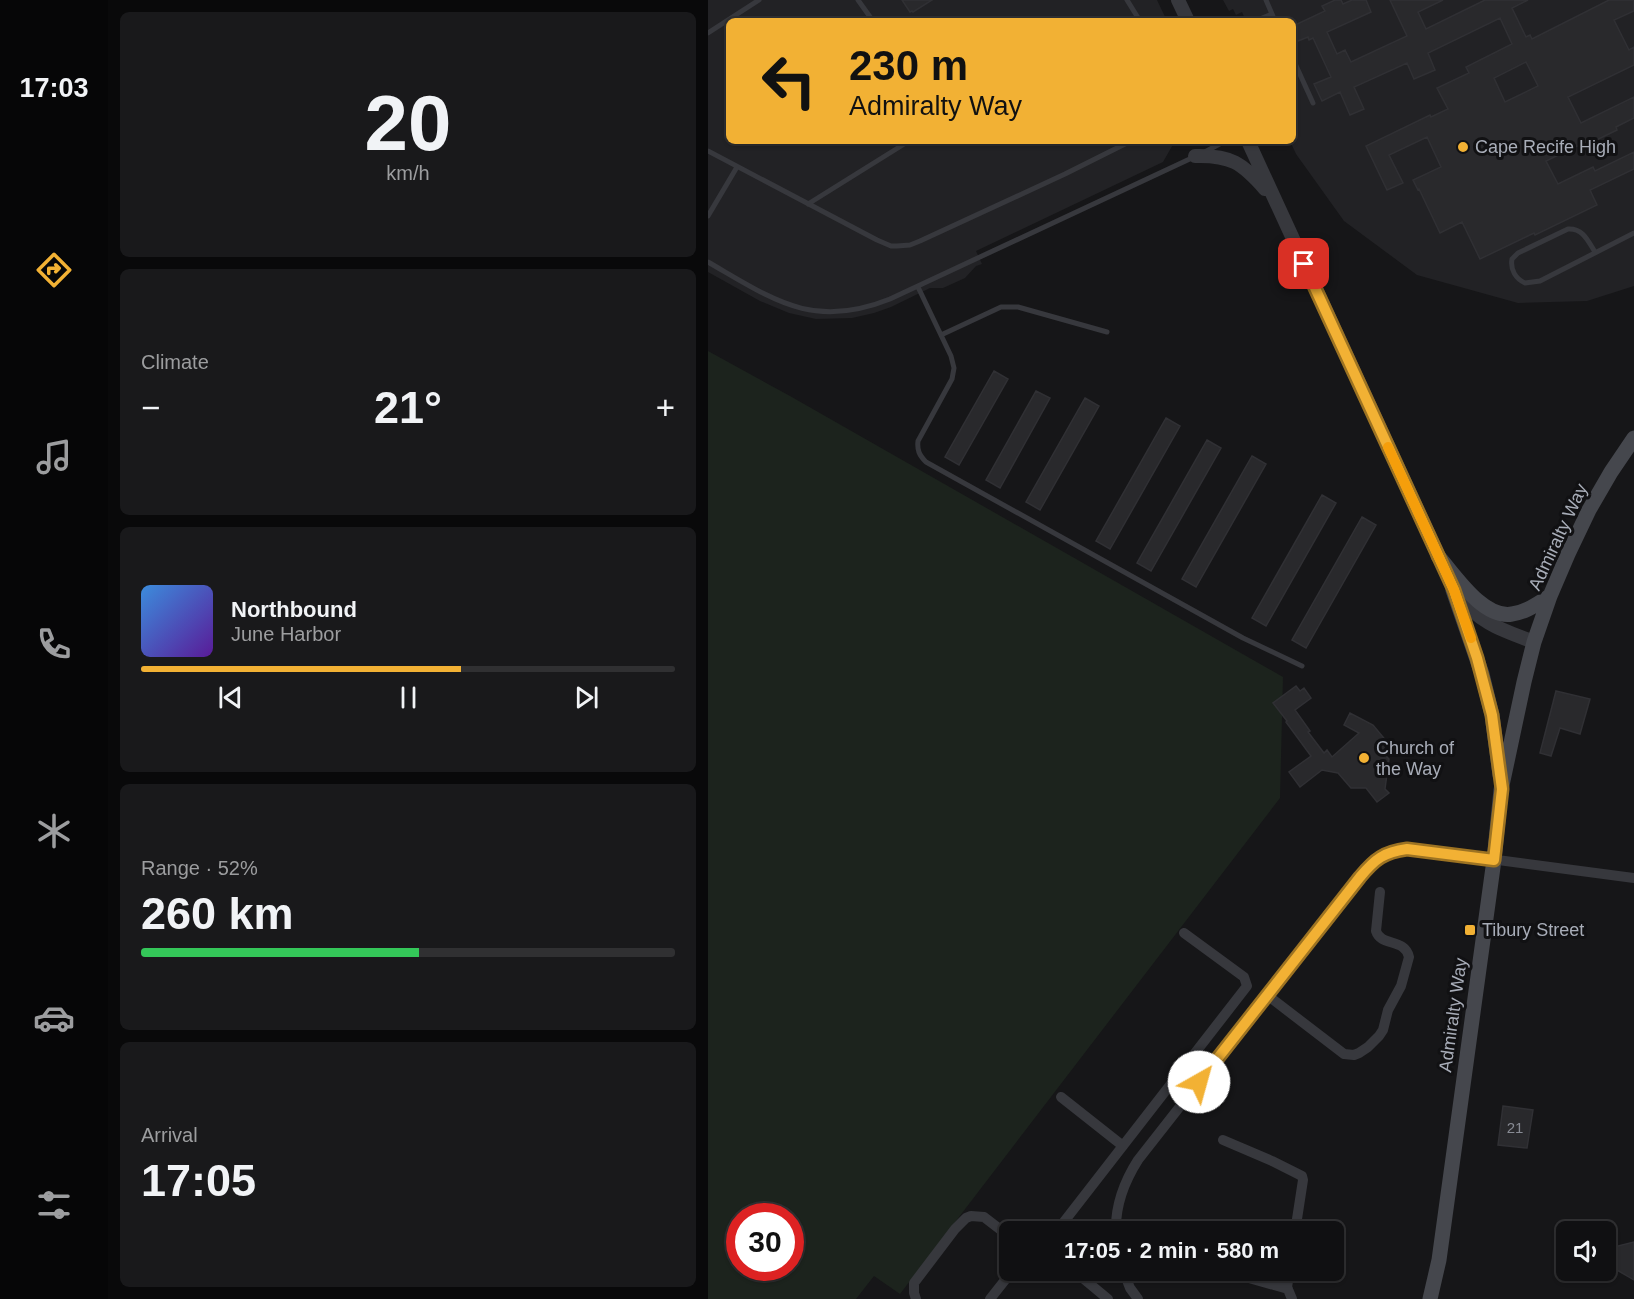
<!DOCTYPE html>
<html lang="en">
<head>
<meta charset="utf-8">
<style>
  body { margin:0; font-family:Helvetica,sans-serif; background:#19191b; color:#f1f3f6; height:100vh; display:flex; flex-direction:column; font-size:22px; white-space:nowrap }
  * { box-sizing:border-box; margin:0 }
  p { font-size:20px; color:#9c9d9f }
  .icon { flex:none; width:33px; height:33px; fill:none; stroke:currentColor; stroke-width:2; stroke-linecap:round; stroke-linejoin:round }
  .map { position:relative; flex:1; overflow:hidden }
  .drawer { display:flex; flex-direction:column; gap:12px; padding:12px; background:#09090a; width:600px }
  .drawer>* { flex:none }
  .guide { position:absolute; left:18px; top:18px; width:570px; height:126px; border-radius:9px; box-shadow:0 2px 4px #0004,0 0 0 2px #303032; background:#f2b134; color:#111; overflow:hidden }
  .tools { position:absolute; left:848px; top:1221px; display:grid; gap:12px }
  .tools a { display:grid; place-items:center; width:60px; height:60px; border-radius:9px; background:#101012; box-shadow:0 2px 4px #0004,0 0 0 2px #303032; font-size:30px }
  .speed { position:absolute; left:18px; top:1203px; display:flex; gap:12px; font-size:30px; font-weight:700; text-align:center }
  .speed>* { display:grid; place-content:center; width:78px; height:78px; border-radius:50%; background:#101012; box-shadow:0 2px 4px #0004,0 0 0 2px #303032; line-height:1 }
  .speed .limit { border:9px solid #d22; background:#fff; color:#111 }
  .pin { position:absolute; display:grid; place-items:center; width:51px; height:51px; color:#fff; margin:-26px; border-radius:12px; box-shadow:0 3px 9px #0006 }
  .me { position:absolute; width:66px; margin:-33px; rotate:38deg; stroke-linejoin:round; filter:drop-shadow(0 0 4px #0008) }
  .turn { display:flex; align-items:center; gap:21px; height:126px; padding:0 24px; font-size:27px }
  .turn .icon { width:78px; height:78px; stroke-width:2.5 }
  .turn b { display:block; font-size:42px; line-height:51px }
  .big { font-size:45px; font-weight:600; line-height:1.1 }
  .drawer .card { flex:1; display:flex; flex-direction:column; justify-content:center; gap:9px; min-width:0; padding:0 21px; border-radius:9px; background:#19191b }
  .drawer .dial { align-items:center; gap:0 }
  .dial b { font-size:78px; line-height:1 }
  .song { display:flex; align-items:center; gap:18px }
  .cover { width:72px; height:72px; border-radius:9px; background:linear-gradient(135deg,hsl(210 70% 55%),hsl(270 70% 35%)) }
  .played { height:6px; border-radius:3px; background:linear-gradient(90deg,#f2b134 60%,#303032 60%) }
  .keys { display:flex; justify-content:space-around; direction:ltr }
  .heat { display:flex; justify-content:space-between; align-items:center; font-size:33px; direction:ltr }
  .charge { height:9px; border-radius:4px; background:linear-gradient(90deg,#34c759 52%,#303032 0) }
  .trip { position:absolute; left:291px; top:1221px; width:345px; height:60px; border-radius:9px; background:#101012; box-shadow:0 2px 4px #0004,0 0 0 2px #303032; font-weight:600; line-height:60px; text-align:center }
  main { display:flex; flex:1; min-height:0 }
  .tabs { display:flex; flex-direction:column; width:108px; justify-content:space-around; align-items:center; background:#060607; color:#9c9d9f }
  .tabs .icon { width:42px; height:42px }
  .tabs .active { color:#f2b134 }
  .tabs b { font-size:27px; color:#f1f3f6 }
  .map>svg:first-child { display:block }
  .built { fill:#222225 }
  .green { fill:#1c231d; fill-rule:evenodd }
  .building { fill:#29292c; stroke:#303034; stroke-width:1.5; fill-rule:evenodd }
  .lines { fill:none; stroke-linecap:round; stroke-linejoin:round }
  .service { stroke:#37383d; stroke-width:5 }
  .minor { stroke:#37383d; stroke-width:10 }
  .tertiary { stroke:#37383d; stroke-width:14 }
  .secondary { stroke:#45474d; stroke-width:15 }
  .route-casing { stroke:#9d7322; stroke-width:15 }
  .route { stroke:#f2b134; stroke-width:10 }
  .slow { stroke:#f59e0b; stroke-width:10 }
  .poi-dot { fill:#f2b134; stroke:#111113; stroke-width:2 }
  .labels { text-anchor:middle; dominant-baseline:central; stroke-width:6; stroke-linejoin:round; paint-order:stroke }
  .number-label { font-size:15px; fill:#888b94 }
  .poi-label { font-size:18px; fill:#a8adb8; stroke:#111113; text-anchor:start }
  .street-label { font-size:18px; fill:#a8adb8; stroke:#111113 }
</style>
</head>
<body>
<main>
<nav class="tabs">
<b>17:03</b>
<svg class="icon active" aria-label="directions" viewBox="0 0 24 24"><path d="M12 3l9 9-9 9-9-9zM9 14v-3h6M13 9l2 2-2 2"/></svg>
<svg class="icon" aria-label="music" viewBox="0 0 24 24"><path d="M9 18V5l10-2v13"/><circle cx="6" cy="18" r="3"/><circle cx="16" cy="16" r="3"/></svg>
<svg class="icon" aria-label="phone" viewBox="0 0 24 24"><path d="M5 4h4l2 5-3 2q2 4 5 5l2-3 5 2v4C11 20 4 13 5 4z"/></svg>
<svg class="icon" aria-label="climate" viewBox="0 0 24 24"><path d="M12 3v18M4 7l16 10M4 17L20 7"/></svg>
<svg class="icon" aria-label="car" viewBox="0 0 24 24"><path d="M5 17H2v-5l4-1 3-4h7l3 4 3 1v5h-3M9 17h6M6 11h13"/><circle cx="7" cy="17" r="2"/><circle cx="17" cy="17" r="2"/></svg>
<svg class="icon" aria-label="filters" viewBox="0 0 24 24"><path d="M4 7h16M4 17h16"/><circle cx="9" cy="7" r="2"/><circle cx="15" cy="17" r="2"/></svg>
</nav>
<section class="drawer">
<div class="card dial"><b>20</b><p>km/h</p></div>
<div class="card"><p>Climate</p>
<div class="heat"><a>−</a><b class="big">21°</b><a>+</a></div>
</div>
<div class="card">
<div class="song"><i class="cover"></i><div><b>Northbound</b><p>June Harbor</p></div></div>
<div class="played"></div>
<div class="keys"><svg class="icon" aria-label="previous" viewBox="0 0 24 24"><path d="M18 5L8 12l10 7zM5 5v14"/></svg><svg class="icon" aria-label="pause" viewBox="0 0 24 24"><path d="M8 5v14M16 5v14"/></svg><svg class="icon" aria-label="next" viewBox="0 0 24 24"><path d="M6 5l10 7-10 7zM19 5v14"/></svg></div>
</div>
<div class="card"><p>Range · 52%</p><b class="big">260 km</b><div class="charge"></div></div>
<div class="card"><p>Arrival</p><b class="big">17:05</b></div>
</section>
<div class="map">
<svg width="926" height="1299" viewBox="0 0 926 1299">
  <rect width="100%" height="100%" fill="#161618"/>
  <path class="built" d="M0,0H449L459,21H21V141H467L455,162L268,251L274,264L268,266L257,278L235,288H222L183,307L166,313L144,318L108,319L81,313L52,301L0,272Z
    M515,0H926V286L879,301L810,303L709,275L636,221L588,154L582,141H585V21H538L534,12L528,15L525,9L521,11Z"/>
  <path class="green" d="M0,351L82,396L575,677L572,798L192,1294L166,1276L148,1299H0ZM32,1216H82V1268H32Z"/>
  <path class="building" d="M194,0H224L205,12L204,11L202,12Z
    M627,0H633L635,4L644,0H658L663,12L619,32L629,54L637,50L643,62L699,36L682,0H735L710,12L718,29L777,0H820L804,8L818,37L822,35L824,39L901,0H926V11L906,20L921,50L926,47V65L860,97L873,123L926,97V118L908,127L909,130L872,148L871,145L838,161L850,184L885,167L887,171L926,152V169L882,190L889,205L827,235L826,233L772,259L754,222L732,233L711,189L710,190L705,180L733,167L719,137L681,155L695,183L679,190L658,146L722,115L723,117L740,109L729,88L761,73L758,67L804,44L792,18L720,53L727,70L706,79L699,63L646,87L656,109L642,115L632,92L614,101L606,84L623,77L605,38L601,40L600,37L590,41L585,31V26L617,11L614,6ZM818,62L830,86L797,102L786,78Z
    M286,371L300,379L251,465L237,457Z
    M328,391L342,398L292,488L278,480Z
    M377,398L391,406L332,510L318,502Z
    M458,418L472,426L402,549L388,541Z
    M499,440L513,448L443,571L429,563Z
    M544,456L558,464L488,587L474,579Z
    M614,495L628,503L558,626L544,618Z
    M654,517L668,525L598,648L584,640Z
    M588,686L592,691L596,688L603,698L587,710L602,731L600,732L616,753L619,750L624,757L651,733L636,725L642,713L665,725L685,749L677,755L681,759L677,789L681,793L669,802L658,788H643L630,773L614,770L592,787L581,772L603,756L578,722L579,721L565,703Z
    M848,691L882,699L872,734L852,728L843,756L832,753Z
    M795,1106L825,1110L819,1148L790,1145Z
    M926,1242V1280L902,1266L898,1249Z"/>
  <g class="lines">
    <path class="service" d="M150,0L165,21
      M419,0L432,21
      M558,0L567,21
      M547,21L564,14
      M0,33L51,0
      M585,59L605,103
      M0,151L169,240L183,246H189L202,245L212,241L357,174L423,141
      M495,153L517,141
      M100,204L201,141
      M0,216L29,167
      M887,252C880,241 875,228 860,229L810,253L804,259C802,270 808,279 817,283L832,281L926,233
      M0,262C66,300 105,330 182,299L486,157
      M210,287L243,356L246,368L244,379L210,441C209,450 211,455 218,462L535,638L594,666
      M233,335L293,307H310L399,332"/>
    <path class="minor" d="M559,995L636,1054L646,1055L651,1053L660,1047L671,1036L675,1030L680,1010L693,986L701,957C697,938 673,947 668,931L672,892
      M353,1097L415,1146
      M515,1140L564,1161L594,1176L595,1180L587,1232
      M460,1224L469,1232
      M350,1232L355,1223L539,986L536,977L476,933
      M408,1232C407,1205 416,1182 430,1160L652,877C667,859 682,848 707,849L926,878
      M365,1270L400,1299
      M415,1270L422,1288L430,1299
      M513,1270L580,1289
      M582,1270L579,1287L584,1299
      M208,1299L206,1293V1283L247,1229L258,1218L263,1216L276,1217L302,1237
      M282,1299L305,1270"/>
    <path class="tertiary" d="M470,0L480,21
      M540,141L735,565
      M487,156C523,155 534,163 557,189
      M748,593C773,624 791,629 826,642"/>
    <path class="secondary" d="M730,556C747,575 775,619 804,614C819,612 830,603 842,596
      M745,590L774,674L784,715L792,775
      M722,1299L731,1260L786,860L793,790L816,682L826,642L842,596L860,554L881,510L903,472L926,438"/>
  </g>
  <g class="lines">
    <g class="route-casing">
      <path id="route" d="M491,1082L652,877C667,859 676,852 699,849L786,860L794,789L784,715L769,658L746,590L596,264"/>
    </g>
    <use href="#route" class="route"/>
    <path class="slow" d="M680,447L746,590L763,638"/>
  </g>
  <g class="poi-dot">
    <circle cx="755" cy="147" r="6"/>
    <circle cx="656" cy="758" r="6"/>
    <rect x="756" y="924" width="12" height="12" rx="3"/>
  </g>
  <g class="labels">
    <g class="number-label">
      <text x="807" y="1127">21</text>
    </g>
    <g class="poi-label">
      <text x="767" y="147">Cape Recife High</text>
      <text x="668" y="748">Church of<tspan x="668" dy="21">the Way</tspan></text>
      <text x="774" y="930">Tibury Street</text>
    </g>
    <g class="street-label">
      <text transform="translate(850 537) rotate(-65)">Admiralty Way</text>
      <text transform="translate(745 1015) rotate(-82)">Admiralty Way</text>
    </g>
  </g>
</svg>
<div class="tools">
<a><svg class="icon" aria-label="sound" viewBox="0 0 24 24"><path d="M4 9h4l5-4v14l-5-4H4zM17 9q2 3 0 6"/></svg></a>
</div>
<div class="speed"><div class="limit">30</div></div>
<div class="pin" style="left:596px;top:264px;background:#d93025"><svg class="icon" aria-label="arrive" viewBox="0 0 24 24"><path d="M6 21V4h12l-3 4 3 4H6"/></svg></div>
<svg class="me" style="left:491px;top:1082px" viewBox="-20 -20 40 40"><circle r="19" fill="#fff"/><path d="M0-13L10 11 0 6-10 11z" fill="#f2b134"/></svg>
<div class="trip">17:05 · 2 min · 580 m</div>
<div class="guide">
<div class="turn"><svg class="icon" aria-label="left" viewBox="0 0 24 24"><path d="M17 20v-9H6M10 6l-5 5 5 5"/></svg><div><b>230 m</b>Admiralty Way</div></div>
</div>
</div>
</main>
</body>
</html>
